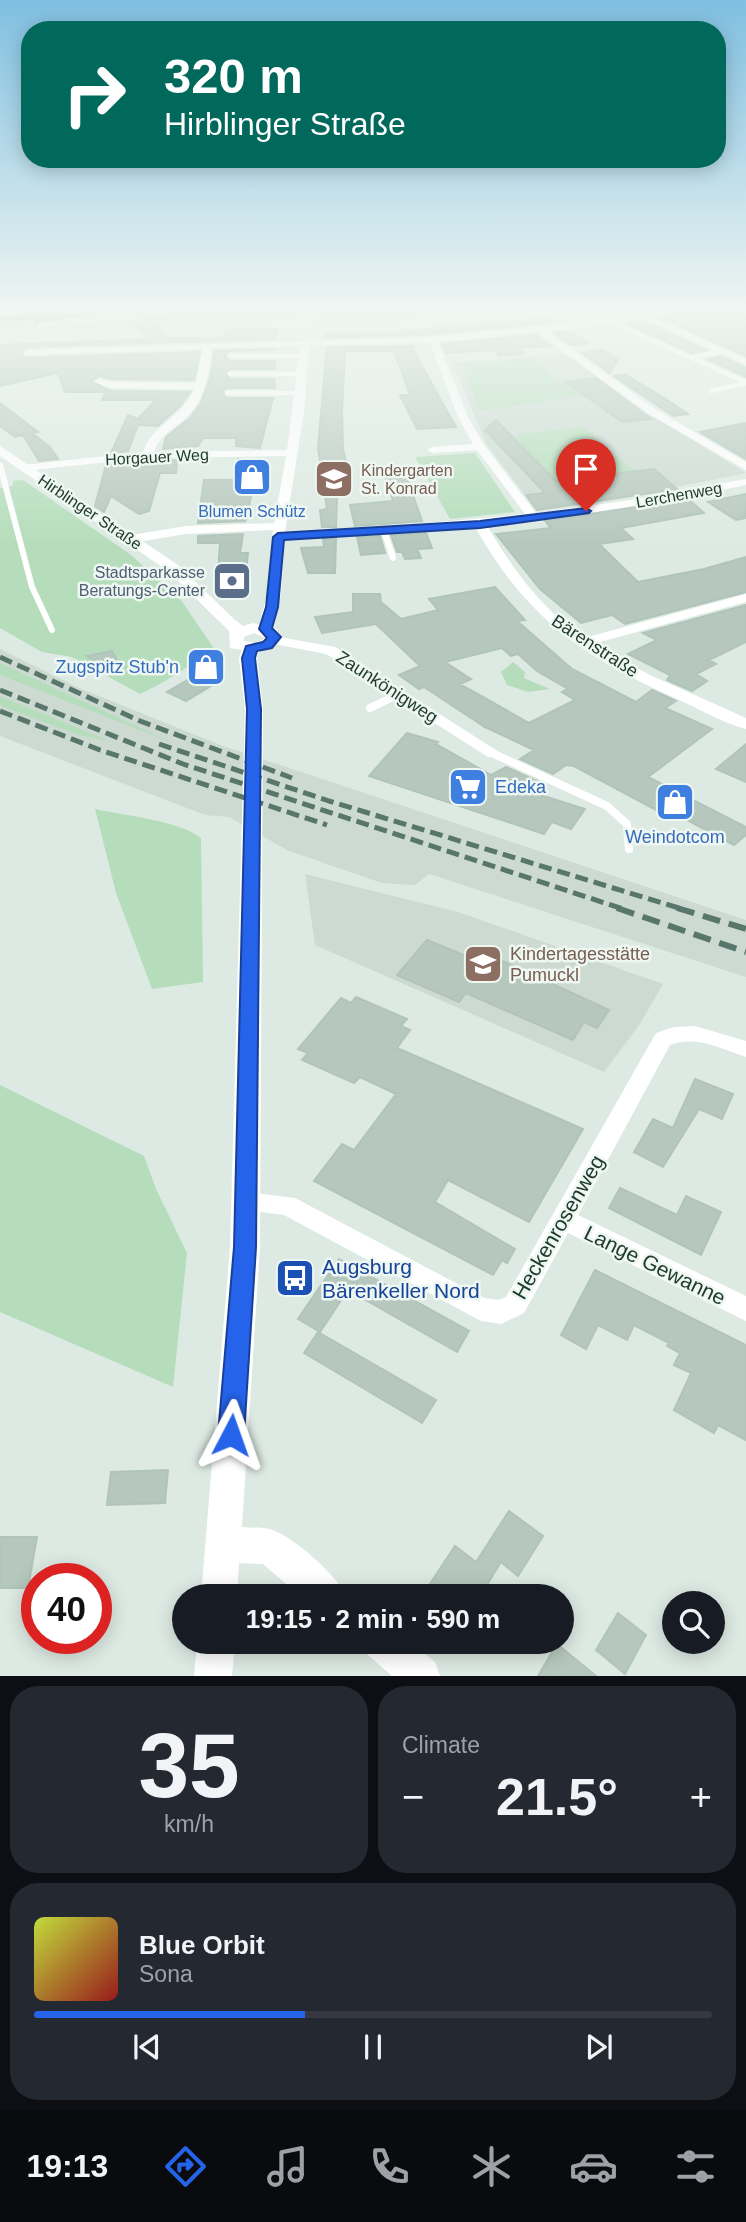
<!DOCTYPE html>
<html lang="en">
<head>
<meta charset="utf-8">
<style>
  body { margin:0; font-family:Arial,sans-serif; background:#242831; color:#f1f3f6; height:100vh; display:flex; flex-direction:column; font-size:26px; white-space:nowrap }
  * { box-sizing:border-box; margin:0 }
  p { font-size:23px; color:#9ea1a6 }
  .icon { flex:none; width:38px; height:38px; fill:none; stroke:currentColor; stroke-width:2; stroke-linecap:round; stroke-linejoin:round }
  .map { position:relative; height:1676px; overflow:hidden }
  .side { display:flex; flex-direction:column; gap:10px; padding:10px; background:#0d0f14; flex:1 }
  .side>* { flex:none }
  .hud { position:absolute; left:21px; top:21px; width:705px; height:147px; border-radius:28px; box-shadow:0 4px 18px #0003; background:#00695c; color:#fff; overflow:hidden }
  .buttons { position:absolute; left:662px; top:1591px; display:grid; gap:14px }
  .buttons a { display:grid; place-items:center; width:63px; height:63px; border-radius:50%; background:#171b24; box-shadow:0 4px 18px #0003; font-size:35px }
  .speed { position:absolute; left:21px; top:1563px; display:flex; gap:14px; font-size:35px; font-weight:700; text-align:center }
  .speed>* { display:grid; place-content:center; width:91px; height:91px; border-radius:50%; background:#171b24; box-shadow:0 4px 18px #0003; line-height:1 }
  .speed .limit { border:10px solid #d22; background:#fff; color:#111 }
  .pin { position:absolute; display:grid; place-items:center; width:60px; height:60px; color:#fff; margin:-72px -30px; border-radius:50% 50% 50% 0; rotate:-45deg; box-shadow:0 0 7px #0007 }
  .pin .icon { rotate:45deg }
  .me { position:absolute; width:77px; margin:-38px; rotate:4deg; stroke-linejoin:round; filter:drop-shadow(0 0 5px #0008) }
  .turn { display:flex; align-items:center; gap:24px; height:147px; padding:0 28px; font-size:32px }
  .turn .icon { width:91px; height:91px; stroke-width:2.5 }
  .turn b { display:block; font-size:49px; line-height:60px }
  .big { font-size:52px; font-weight:800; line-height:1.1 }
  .side .tile { flex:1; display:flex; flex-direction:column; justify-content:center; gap:10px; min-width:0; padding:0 24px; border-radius:28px; background:#242831 }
  .side .dial { align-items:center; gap:0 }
  .dial b { font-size:91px; line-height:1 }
  .song { display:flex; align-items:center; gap:21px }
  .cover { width:84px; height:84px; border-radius:10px; background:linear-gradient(135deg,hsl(70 70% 55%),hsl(0 70% 35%)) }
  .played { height:7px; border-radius:4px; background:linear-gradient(90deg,#2563eb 40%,#363941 40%) }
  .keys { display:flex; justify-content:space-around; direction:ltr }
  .heat { display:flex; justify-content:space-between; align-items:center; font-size:38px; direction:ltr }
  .side .tiles { flex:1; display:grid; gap:10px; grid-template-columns:1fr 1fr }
  .tile:last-child { grid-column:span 2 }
  .trip { position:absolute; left:172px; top:1584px; width:402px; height:70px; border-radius:35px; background:#171b24; box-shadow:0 4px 18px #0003; font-weight:800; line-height:70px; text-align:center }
  .menu { display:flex; height:112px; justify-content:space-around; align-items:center; background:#090b0e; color:#9ea1a6 }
  .menu .icon { width:49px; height:49px }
  .menu .on { color:#2563eb }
  .menu b { font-size:32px; color:#f1f3f6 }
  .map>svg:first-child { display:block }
  .built { fill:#ccdad2 }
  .green { fill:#b5ddbb }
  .building { fill:#b6c8be; stroke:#b0c4b9; stroke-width:2; fill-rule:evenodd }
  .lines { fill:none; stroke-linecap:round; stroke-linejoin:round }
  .trunk-tunnel { stroke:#b7c7bf; stroke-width:11; stroke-dasharray:11 6; stroke-linecap:butt }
  .service-far2 { stroke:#fff; stroke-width:4.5 }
  .service-far1 { stroke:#fff; stroke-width:6 }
  .service { stroke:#fff; stroke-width:8 }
  .minor { fill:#fff; fill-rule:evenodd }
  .tertiary { fill:#fff; fill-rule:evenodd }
  .trunk { fill:#44846e; fill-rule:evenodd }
  .rail-far1 { stroke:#58766b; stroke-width:5; stroke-dasharray:13 6; stroke-linecap:butt }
  .rail { stroke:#58766b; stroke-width:6; stroke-dasharray:18 9; stroke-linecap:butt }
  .route { fill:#2563eb; stroke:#184099; stroke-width:2 }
  .labels { text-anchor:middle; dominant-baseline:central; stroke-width:5; stroke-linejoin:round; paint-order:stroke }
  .far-street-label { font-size:16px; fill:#1e3a2f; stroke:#eef7f1 }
  .far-education-label { font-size:16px; fill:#785e54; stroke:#eef7f1; text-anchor:start }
  .far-shop-label { font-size:16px; fill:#366cbe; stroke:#eef7f1 }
  .far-service-label { font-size:16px; fill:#4e5e75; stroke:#eef7f1; text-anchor:end }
  .street-label { font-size:18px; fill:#1e3a2f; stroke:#eef7f1 }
  .shop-label { font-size:18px; fill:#366cbe; stroke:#eef7f1; text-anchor:end }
  .education-label { font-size:18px; fill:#785e54; stroke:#eef7f1; text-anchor:start }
  .near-street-label { font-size:21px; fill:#1e3a2f; stroke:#eef7f1 }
  .near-transit-label { font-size:21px; fill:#164399; stroke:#eef7f1; text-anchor:start }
</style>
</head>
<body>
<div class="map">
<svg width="746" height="1676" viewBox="0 0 746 1676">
  <rect width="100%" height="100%" fill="#ddeae3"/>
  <path class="built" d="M565,354L639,407L746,473L608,501L537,511L487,445L452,362Z
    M0,649L79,688L223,746L746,920V977L429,874L415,885L382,883L289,851L229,817L205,815L0,736Z
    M305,874L458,912L663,984L640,1024L604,1072L315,945Z"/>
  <path class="green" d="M146,310H173L0,329V322L30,319L32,325Z
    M190,310H305L311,317L192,327L21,331Z
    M311,310H488L384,322L318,324Z
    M536,359L556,382L563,381L583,396L554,400L541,391L552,401L479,411L462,363Z
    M584,427L634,471L556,481L526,450L515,435Z
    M475,453L515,512L450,519L415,457Z
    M23,480L131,555L181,600L215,650C189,665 167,682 140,694L72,657L42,652L0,628V488L13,486V481Z
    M513,662L525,672L524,678L550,689L528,692L507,685L501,672Z
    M0,663L173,743L0,675Z
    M0,696L109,741L79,735L9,709L0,705Z
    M95,809C122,815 181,821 201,838L203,982L152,989L116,893Z
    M0,1085L144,1156L156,1189L187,1253L173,1387L0,1312Z"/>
  <path class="building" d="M687,310H731L746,316V356L661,318Z
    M139,312L169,338H224L227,329H277L275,339L28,347L22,351L25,358L200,352L194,380L110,379L100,376L91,381L110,391L190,392L180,406L158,426L138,425L128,451L111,453L128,415L138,419L156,400H102L106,392H65L58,373L0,386V345L149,339L130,321Z
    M550,317L557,322L433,334L327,338L326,334L387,333Z
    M643,321L706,350L692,353L625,323Z
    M570,331L589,343L570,345L554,333Z
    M536,335L551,346L519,348L523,354L499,356L495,350L445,353L442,344Z
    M415,346L412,348L456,427L417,429L400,395H410L394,351H345L342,412L343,449L348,469L338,470L336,527H322L320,510L327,509L318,448L327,347Z
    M277,349L230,351L225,355L230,361H275V369H230L225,373L230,379H274L275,388H227L222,392L227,398H273L260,448L236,446V438H203L198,446L163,449L166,437L190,418L201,403L211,375L214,351Z
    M603,350L618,359L610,373L582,353Z
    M721,356L746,368V377L707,359Z
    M625,374L672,403L688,414L673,416L614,376Z
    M596,378L645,415L651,419L622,422L566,382Z
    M0,403L38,432L32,433L50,447L58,459L39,461L23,435L15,437L0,426Z
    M496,420L556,481L654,469L677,489L537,510L526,495L545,493L485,430Z
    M746,423V459L700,432Z
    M238,459H258L247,518L245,521L198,523L204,480H235Z
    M159,460H177L176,473H160L149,511L139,514L111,496L104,512L95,506L106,465L158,466Z
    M407,478L422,521L355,526L350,505L393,501L386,479Z
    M746,494V518L736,520L708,502Z
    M688,499L704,513L621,528L633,539L599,544L638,582L704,569L746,557V592L625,624L612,615L581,623L540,589L496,534L551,528L545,521Z
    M426,533L432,548L417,549L421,558L405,559L402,552H397L391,535Z
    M243,534L240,553H248L244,588H217L220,543H198V536Z
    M380,536L385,553L361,555L357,537Z
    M336,538L335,573H308L301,548L324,547L323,539Z
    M495,587L525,620L517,621L572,669L636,702L652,690L676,701L665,708L712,729L648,777L746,827V835L734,845L676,814L671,818L574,766L566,765L553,774L520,759L534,750L485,727L424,687L419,689L399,675L420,666L376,624L322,633L315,617L353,612V594H380L381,602L401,619L438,610L429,599ZM502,648L511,656L518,654L537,671L568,689L562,692L575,700L529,723L460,684L471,679L445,662Z
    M746,605V642L709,660L716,664L696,674L707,681L692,691L667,680L670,675L628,654L657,640L643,633Z
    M112,651L119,664L104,670L87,656Z
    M191,678L211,686L186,701L167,692Z
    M407,733L438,742L436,744L491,775L506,767L541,783L528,791L585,809L571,829L552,822L544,834L369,776Z
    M746,744V782L716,769Z
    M427,940L488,965L491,961L501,965L503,961L609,1010L597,1028L584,1022L573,1040L466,993L459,1002L397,975Z
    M356,997L407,1019L401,1026L410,1030L397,1048L583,1129L529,1222L448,1180L435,1202L515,1249L507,1263L502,1260L493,1275L314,1181L342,1144L354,1150L396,1094L360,1077L354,1083L302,1060L308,1053L298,1049L341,998L351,1003Z
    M695,1079L733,1094L722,1119L699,1109L663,1167L634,1152L653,1119L673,1128Z
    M620,1188L677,1215L686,1196L721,1212L701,1255L609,1208Z
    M339,1259L469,1331L457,1352L348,1290L320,1332L298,1319Z
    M595,1270L746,1345V1440L718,1425L714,1433L674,1410L691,1373L674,1365L680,1353L667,1346L669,1343L634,1325L627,1340L598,1325L586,1349L561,1335Z
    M318,1332L436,1400L422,1423L304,1353Z
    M168,1470L165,1503L107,1505L111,1472Z
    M509,1511L543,1536L518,1576L501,1562L480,1596H422L455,1546L476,1562Z
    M0,1537H37L28,1588H0Z
    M618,1613L646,1635L625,1674L596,1650Z
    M557,1644L596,1676H538Z"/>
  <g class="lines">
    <path class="trunk-tunnel" d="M0,323L36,320"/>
    <path class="service-far2" d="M608,321L746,382
      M230,356H305
      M694,357L723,351
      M230,374H305
      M711,391L746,383
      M227,393H303"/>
    <path class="service-far1" d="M0,465L32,587L52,630
      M384,531L393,558"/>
    <path class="service" d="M370,708L397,695
      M494,754L607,806L627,824L629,849"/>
    <path class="minor" d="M663,310H684L653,317L746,359V365L643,318L547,331L655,409L746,462V470L647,413L537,332L438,342L468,417L483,443L536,513L630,500L746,479V485C660,503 573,517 487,525C512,569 542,609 584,638L746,594V602L593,644L650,675L746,718V729C723,723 699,709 677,699C583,657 527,619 475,527L285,539L281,594L272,629L265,633L258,629L267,594L273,530L186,534L131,543L125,539L131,535L186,526L274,523L286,456L148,458L23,471L17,468L23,465L143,452C151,425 182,419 194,389L110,388L94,382L99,379L110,382L196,383L203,349L25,355L23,353L28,350L433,337L588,321ZM430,343L458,417L473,444L432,447L427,450L432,453L477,450L525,514L396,526L285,532L304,412L309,345ZM300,346L287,450L154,452C159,435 177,427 188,416C205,399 210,370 212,348Z
      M274,636L335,647L502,754L500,757H488L326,654L269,643L267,640Z
      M695,1026L746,1041V1057C721,1049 697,1035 670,1045L578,1215L746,1296V1321L568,1233L524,1313L501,1324L481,1321L284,1215L238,1209L234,1202L238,1195L246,1192L295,1198L484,1298L499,1300L506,1297L656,1033L674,1027Z"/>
    <path class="tertiary" d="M0,446L178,565L235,620L243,626L253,623L276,628L282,640L258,653L257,658L263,709L260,1247L242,1527C251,1528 261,1527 269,1529C290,1533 339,1577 346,1596H300L263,1564L239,1563L237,1596H201L230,1247L245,709L239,658L242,650L230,648L229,631L168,571L0,456ZM254,633L265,638L255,643L244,641V637Z
      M197,1642H235L232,1676H194Z
      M362,1642H410L435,1662L440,1676H392L368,1655Z"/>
    <path class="trunk" d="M97,310H129L36,323L32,319L0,322V316Z"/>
    <path class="rail-far1" d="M0,657L140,721L292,778
      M0,690L183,764L623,909
      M0,711L100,750L327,825
      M159,744L329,801L682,909"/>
    <path class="rail" d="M617,908L746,952
      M677,908L746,929"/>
  </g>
  <linearGradient id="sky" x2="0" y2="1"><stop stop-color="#7fbfe0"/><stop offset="0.57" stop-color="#f0f6f2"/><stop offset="1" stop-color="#f0f6f2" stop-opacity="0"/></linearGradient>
  <rect width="746" height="545" fill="url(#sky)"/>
  <path class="route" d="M586,508L591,511L589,513L480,528L284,540L278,607L272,628L281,637L272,648L257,651L255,658L261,709L256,1247L244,1435L240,1444L231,1448L222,1444L218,1435L234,1247L247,709L242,658L246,646L263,642L267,638L259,629L266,607L273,537L278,533L480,521Z"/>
  <defs>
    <g id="shop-square" transform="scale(2.0125)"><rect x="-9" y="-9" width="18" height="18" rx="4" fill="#3f7fe0" stroke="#eef7f1"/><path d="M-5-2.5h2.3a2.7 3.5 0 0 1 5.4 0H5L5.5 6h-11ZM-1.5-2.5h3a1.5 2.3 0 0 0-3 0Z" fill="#fff"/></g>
    <g id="school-square" transform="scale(2.0125)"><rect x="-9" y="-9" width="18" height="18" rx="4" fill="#8d6e63" stroke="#eef7f1"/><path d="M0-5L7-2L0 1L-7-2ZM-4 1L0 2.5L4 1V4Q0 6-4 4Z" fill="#fff"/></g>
    <g id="bank-square" transform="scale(2.0125)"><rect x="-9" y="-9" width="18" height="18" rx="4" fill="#5c6f8a" stroke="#eef7f1"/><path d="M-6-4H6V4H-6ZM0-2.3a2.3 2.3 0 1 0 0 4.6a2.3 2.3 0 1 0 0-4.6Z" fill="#fff"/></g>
    <g id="supermarket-square" transform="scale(2.0125)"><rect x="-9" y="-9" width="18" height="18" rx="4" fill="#3f7fe0" stroke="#eef7f1"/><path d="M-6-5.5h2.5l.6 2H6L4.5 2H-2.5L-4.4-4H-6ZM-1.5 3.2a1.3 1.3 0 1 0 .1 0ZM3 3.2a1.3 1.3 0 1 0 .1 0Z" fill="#fff"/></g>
    <g id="bus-square" transform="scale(2.0125)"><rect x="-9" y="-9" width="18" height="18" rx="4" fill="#1a4fb4" stroke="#eef7f1"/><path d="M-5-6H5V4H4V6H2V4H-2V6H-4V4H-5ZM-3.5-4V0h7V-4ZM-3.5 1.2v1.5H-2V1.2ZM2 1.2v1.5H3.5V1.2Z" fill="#fff"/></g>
  </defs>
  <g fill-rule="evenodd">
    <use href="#shop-square" x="252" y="477"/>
    <use href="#school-square" x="334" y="479"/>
    <use href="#bank-square" x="232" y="581"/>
    <use href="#shop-square" x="206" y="667"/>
    <use href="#supermarket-square" x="468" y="787"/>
    <use href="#shop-square" x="675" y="802"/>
    <use href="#school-square" x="483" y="964"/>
    <use href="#bus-square" x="295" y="1278"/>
  </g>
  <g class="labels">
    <g class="far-street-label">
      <text transform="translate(157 457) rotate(-3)">Horgauer Weg</text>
      <text transform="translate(679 495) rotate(-10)">Lerchenweg</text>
      <text transform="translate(90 512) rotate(34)">Hirblinger Straße</text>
    </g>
    <g class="far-education-label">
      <text x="361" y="470">Kindergarten<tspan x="361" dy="18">St. Konrad</tspan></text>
    </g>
    <g class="far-shop-label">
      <text x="252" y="511">Blumen Schütz</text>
    </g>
    <g class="far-service-label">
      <text x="205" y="572">Stadtsparkasse<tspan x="205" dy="18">Beratungs-Center</tspan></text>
    </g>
    <g class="street-label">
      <text transform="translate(595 646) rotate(33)">Bärenstraße</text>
      <text transform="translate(387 687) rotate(33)">Zaunkönigweg</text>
    </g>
    <g class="shop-label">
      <text x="179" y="667">Zugspitz Stub'n</text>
      <text x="495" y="787" text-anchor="start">Edeka</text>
      <text x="675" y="837" text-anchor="middle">Weindotcom</text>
    </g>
    <g class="education-label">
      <text x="510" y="954">Kindertagesstätte<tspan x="510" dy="21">Pumuckl</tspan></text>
    </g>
    <g class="near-street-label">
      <text transform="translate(558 1227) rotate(-60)">Heckenrosenweg</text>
      <text transform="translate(655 1265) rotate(26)">Lange Gewanne</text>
    </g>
    <g class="near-transit-label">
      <text x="322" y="1266">Augsburg<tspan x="322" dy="24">Bärenkeller Nord</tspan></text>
    </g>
  </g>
</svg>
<div class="buttons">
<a><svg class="icon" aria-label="search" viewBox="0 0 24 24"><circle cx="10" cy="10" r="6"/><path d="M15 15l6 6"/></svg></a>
</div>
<div class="speed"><div class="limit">40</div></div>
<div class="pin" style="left:586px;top:511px;background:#d93025"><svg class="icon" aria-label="arrive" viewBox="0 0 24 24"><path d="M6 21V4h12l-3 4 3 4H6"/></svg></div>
<svg class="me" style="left:231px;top:1435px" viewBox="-20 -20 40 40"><path d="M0-17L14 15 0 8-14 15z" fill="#2563eb" stroke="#fff" stroke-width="4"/></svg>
<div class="trip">19:15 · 2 min · 590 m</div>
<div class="hud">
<div class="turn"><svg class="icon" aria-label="right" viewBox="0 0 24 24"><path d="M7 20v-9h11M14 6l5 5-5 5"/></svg><div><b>320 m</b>Hirblinger Straße</div></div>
</div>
</div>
<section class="side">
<div class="tiles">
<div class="tile dial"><b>35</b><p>km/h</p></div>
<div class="tile"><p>Climate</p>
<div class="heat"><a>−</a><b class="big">21.5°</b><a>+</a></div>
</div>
<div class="tile">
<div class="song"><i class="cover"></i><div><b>Blue Orbit</b><p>Sona</p></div></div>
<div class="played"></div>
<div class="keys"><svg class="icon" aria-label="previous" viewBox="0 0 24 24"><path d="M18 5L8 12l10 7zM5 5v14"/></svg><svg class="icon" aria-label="pause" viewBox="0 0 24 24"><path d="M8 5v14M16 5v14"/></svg><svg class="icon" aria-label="next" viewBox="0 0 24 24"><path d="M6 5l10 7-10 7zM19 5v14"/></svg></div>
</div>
</div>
</section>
<nav class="menu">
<b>19:13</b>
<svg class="icon on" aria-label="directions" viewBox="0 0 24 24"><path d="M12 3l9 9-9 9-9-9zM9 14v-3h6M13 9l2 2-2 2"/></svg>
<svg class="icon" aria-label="music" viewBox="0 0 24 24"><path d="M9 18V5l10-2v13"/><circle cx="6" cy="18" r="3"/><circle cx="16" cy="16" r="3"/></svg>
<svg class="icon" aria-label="phone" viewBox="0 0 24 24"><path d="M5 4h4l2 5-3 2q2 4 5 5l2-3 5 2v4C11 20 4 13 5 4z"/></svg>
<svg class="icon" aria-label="climate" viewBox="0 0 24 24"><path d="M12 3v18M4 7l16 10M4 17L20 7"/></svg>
<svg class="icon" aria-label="car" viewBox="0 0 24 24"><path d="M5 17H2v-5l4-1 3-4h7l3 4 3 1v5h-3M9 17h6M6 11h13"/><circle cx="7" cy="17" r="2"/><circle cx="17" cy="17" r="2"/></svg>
<svg class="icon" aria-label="filters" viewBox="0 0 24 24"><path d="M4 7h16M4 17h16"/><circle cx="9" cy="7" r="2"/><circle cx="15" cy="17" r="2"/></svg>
</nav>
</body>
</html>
